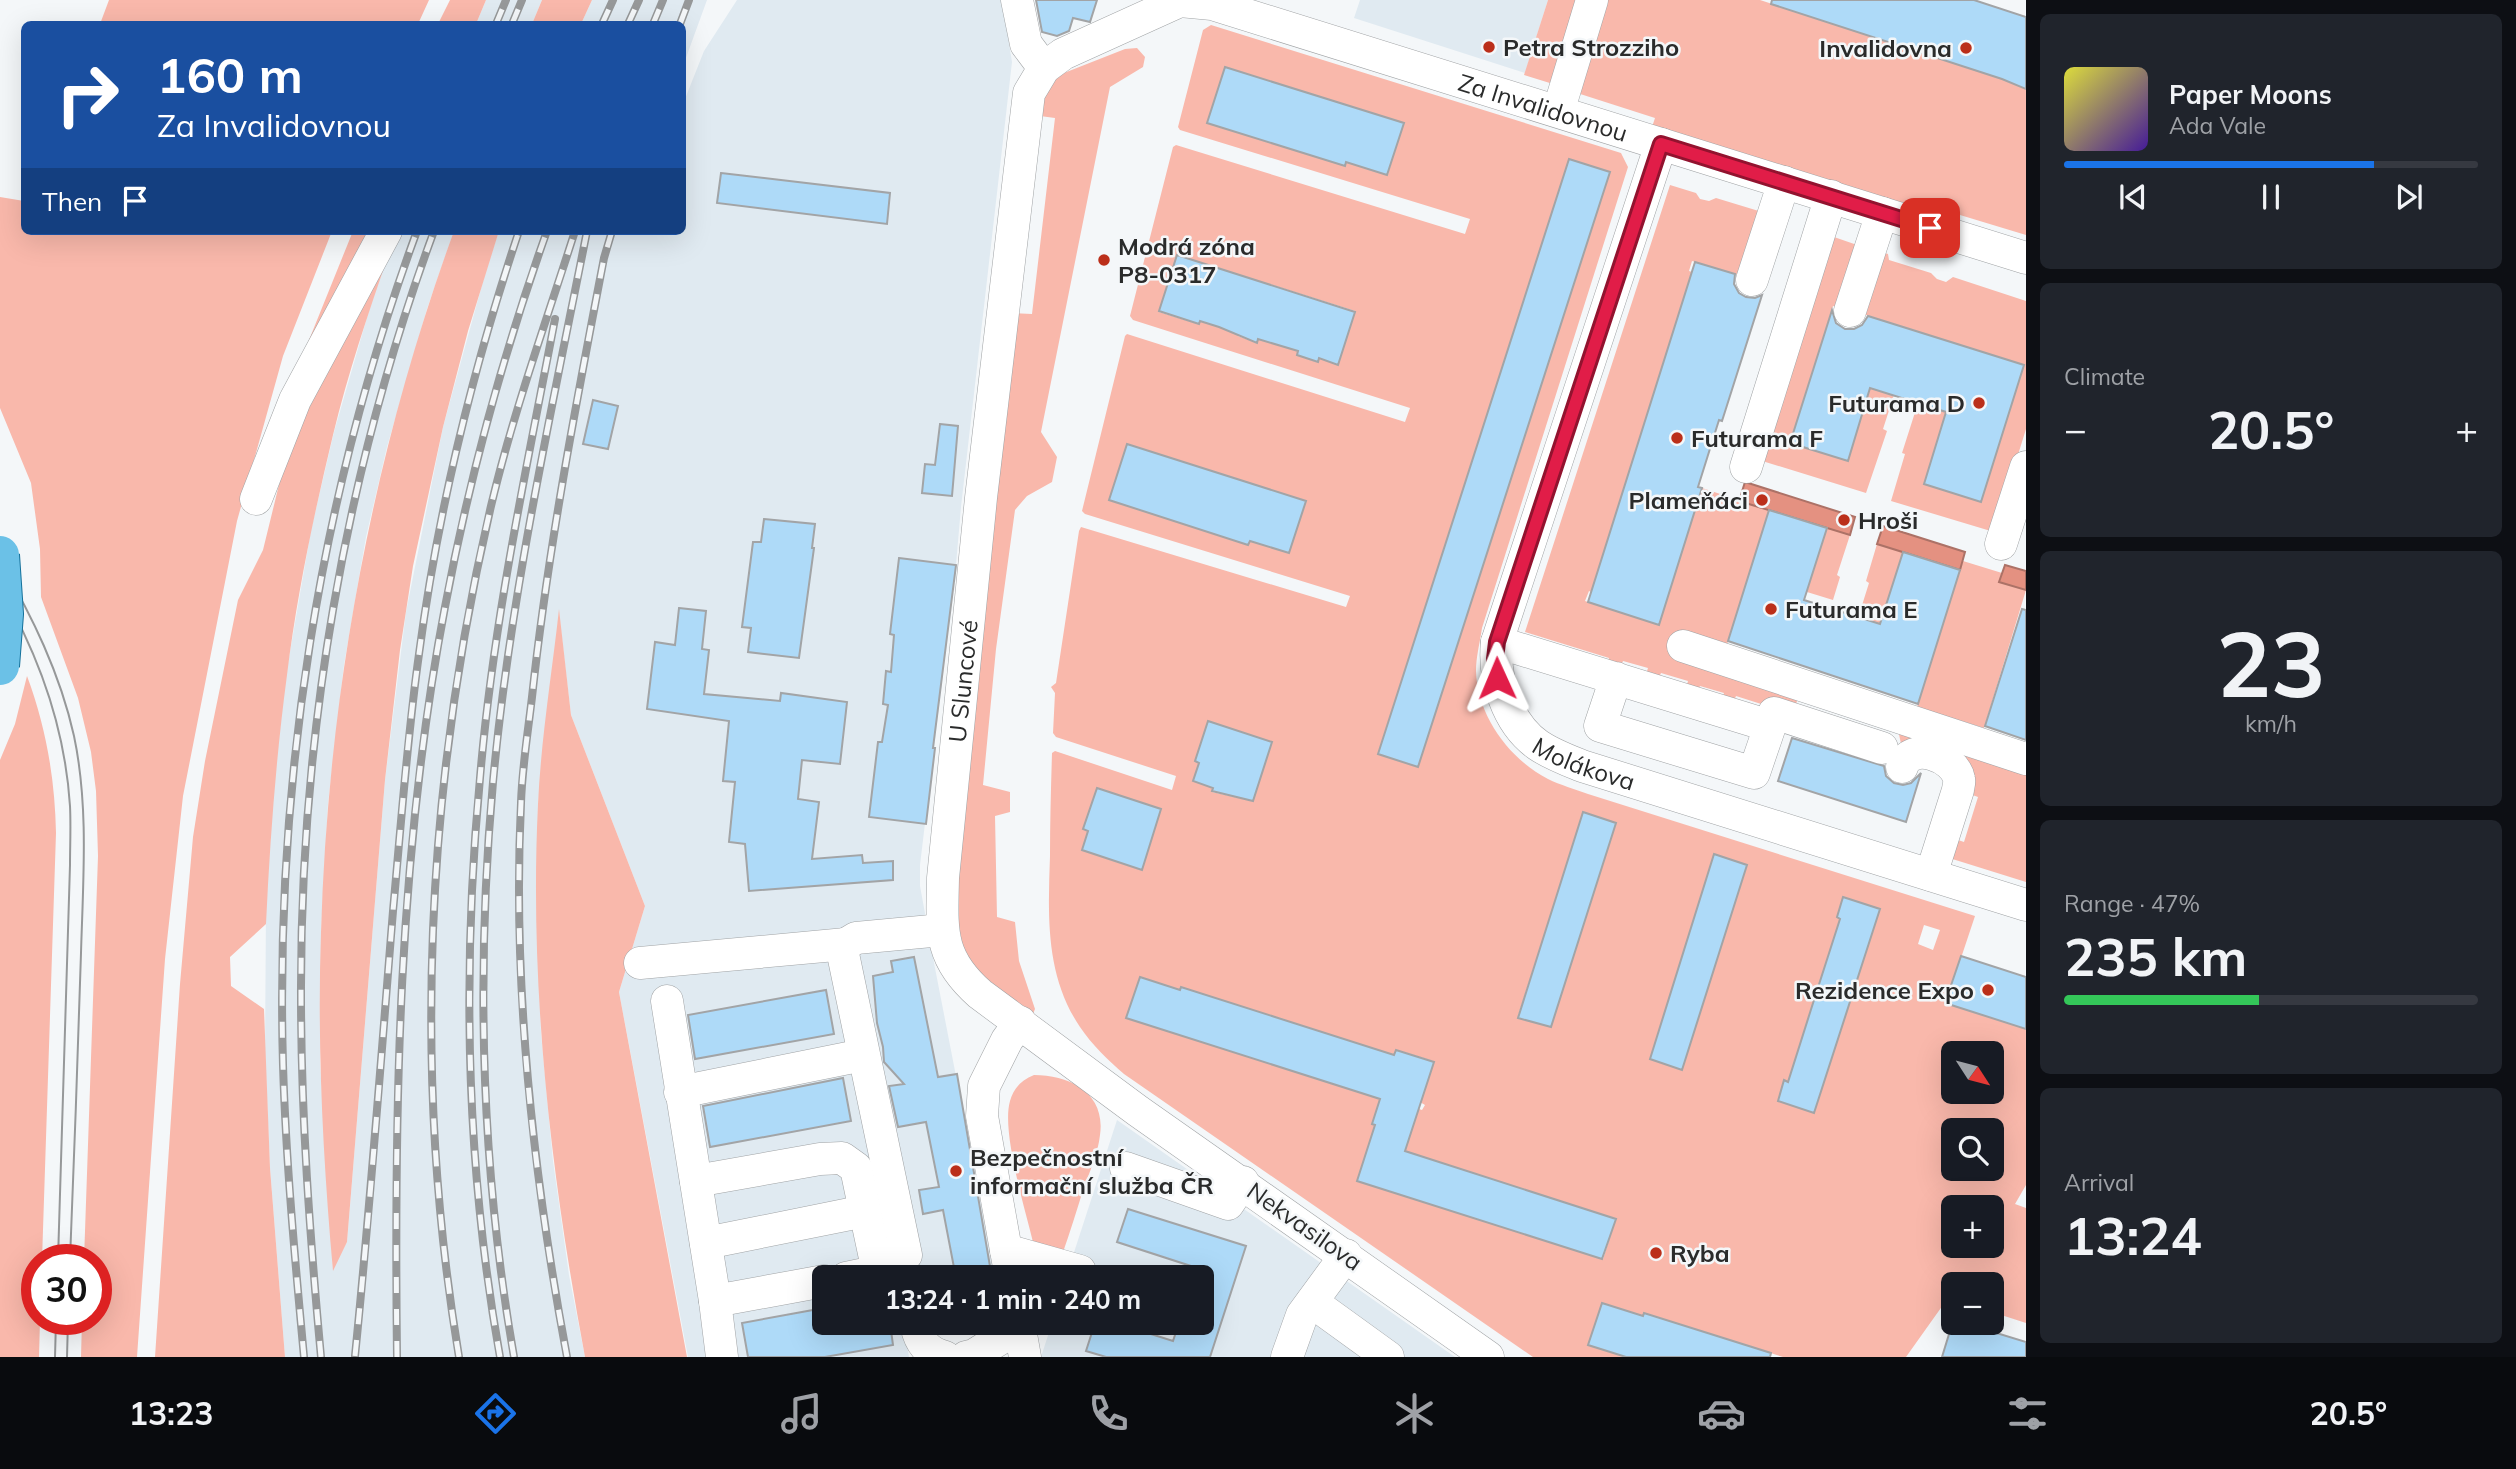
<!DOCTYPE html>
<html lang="en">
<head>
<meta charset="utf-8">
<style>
  body { margin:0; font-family:Mulish,sans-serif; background:#20242c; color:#f1f3f6; height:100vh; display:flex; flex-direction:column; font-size:26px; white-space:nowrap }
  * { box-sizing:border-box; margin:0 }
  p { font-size:23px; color:#9ea1a6 }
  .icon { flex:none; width:38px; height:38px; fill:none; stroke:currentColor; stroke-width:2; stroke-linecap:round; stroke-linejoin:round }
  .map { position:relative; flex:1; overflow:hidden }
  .side { display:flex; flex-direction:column; gap:14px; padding:14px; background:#0d0f14; width:490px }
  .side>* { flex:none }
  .top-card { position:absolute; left:21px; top:21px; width:665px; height:214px; border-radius:10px; box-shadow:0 7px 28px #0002; background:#1a4fa0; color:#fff; overflow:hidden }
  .needle { width:46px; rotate:126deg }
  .controls { position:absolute; left:1941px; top:1041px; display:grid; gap:14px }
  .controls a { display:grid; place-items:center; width:63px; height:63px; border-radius:10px; background:#171b24; box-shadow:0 7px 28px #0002; font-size:35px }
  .speed { position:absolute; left:21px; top:1244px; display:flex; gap:14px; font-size:35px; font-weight:700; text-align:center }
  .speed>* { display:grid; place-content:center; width:91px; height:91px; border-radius:50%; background:#171b24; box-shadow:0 7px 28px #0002; line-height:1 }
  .speed .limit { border:10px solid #d22; background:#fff; color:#111 }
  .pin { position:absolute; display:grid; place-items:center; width:60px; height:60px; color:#fff; margin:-30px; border-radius:14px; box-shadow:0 4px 10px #0006 }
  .me { position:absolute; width:77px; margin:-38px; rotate:359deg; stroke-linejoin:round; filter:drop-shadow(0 0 5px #0008) }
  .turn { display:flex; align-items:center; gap:24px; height:147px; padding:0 21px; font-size:32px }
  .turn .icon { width:91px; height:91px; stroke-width:2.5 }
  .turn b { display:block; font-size:49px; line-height:60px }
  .then { display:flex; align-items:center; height:66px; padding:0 21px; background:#0003; gap:14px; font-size:26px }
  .big { font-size:52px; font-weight:700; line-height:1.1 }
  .side .widget { flex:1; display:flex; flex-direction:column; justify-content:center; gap:10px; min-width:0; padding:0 24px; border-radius:10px; background:#20242c }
  .side .dial { align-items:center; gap:0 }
  .dial b { font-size:91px; line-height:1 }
  .song { display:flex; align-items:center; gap:21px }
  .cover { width:84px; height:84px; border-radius:10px; background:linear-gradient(135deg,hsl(60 70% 55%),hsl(260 70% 35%)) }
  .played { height:7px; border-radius:4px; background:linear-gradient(90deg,#1a73e8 75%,#363941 75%) }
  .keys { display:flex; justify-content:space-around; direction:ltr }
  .heat { display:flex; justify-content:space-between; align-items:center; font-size:38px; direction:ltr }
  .charge { height:10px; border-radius:5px; background:linear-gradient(90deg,#34c759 47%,#363941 0) }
  .trip { position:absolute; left:812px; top:1265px; width:402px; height:70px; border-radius:10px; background:#171b24; box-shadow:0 7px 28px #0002; font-weight:700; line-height:70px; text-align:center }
  .menu { display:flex; height:112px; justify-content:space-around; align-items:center; background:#090b0e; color:#9ea1a6 }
  .menu .icon { width:49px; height:49px }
  .menu .selected { color:#1a73e8 }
  .menu b { font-size:32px; color:#f1f3f6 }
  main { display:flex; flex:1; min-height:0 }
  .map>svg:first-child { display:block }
  .built { fill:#e0eaf1 }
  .green { fill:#f9b8ab; fill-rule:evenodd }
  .water { fill:#e49181; stroke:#ac7267; stroke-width:2 }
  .building { fill:#aedaf8; stroke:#a2a4a6; stroke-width:2 }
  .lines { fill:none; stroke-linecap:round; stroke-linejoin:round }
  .minor-casing { stroke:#a0a3a5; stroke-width:33 }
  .minor { stroke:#fff; stroke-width:32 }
  .tram { stroke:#969899; stroke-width:2 }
  .rail-casing { stroke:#969899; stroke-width:8 }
  .rail { stroke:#f4f7f9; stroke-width:5; stroke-dasharray:16; stroke-linecap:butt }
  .major-bridge-casing { stroke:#14719b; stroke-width:40; stroke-linecap:butt }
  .major-bridge { stroke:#6bc1e7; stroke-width:38 }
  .route-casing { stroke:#92132f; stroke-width:18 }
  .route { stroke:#e11d48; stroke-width:12 }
  .poi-dot { fill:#bb2f1a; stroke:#f4f7f9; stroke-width:2.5 }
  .labels { text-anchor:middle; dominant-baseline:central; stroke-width:5; stroke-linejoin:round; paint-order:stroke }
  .poi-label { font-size:24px; font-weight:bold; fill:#2a2b2b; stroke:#f4f7f9; text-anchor:start }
  .street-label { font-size:24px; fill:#2a2b2b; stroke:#f4f7f9 }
</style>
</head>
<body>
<main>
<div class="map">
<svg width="2026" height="1357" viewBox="0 0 2026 1357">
  <rect width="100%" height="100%" fill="#f4f7f9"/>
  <path class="built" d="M486,0H542L532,24H476Z
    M592,0H707L683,66L682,24H581Z
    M737,0H1002L1012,62L961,507L956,565L920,865V886L935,968L995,1277L824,1278V1323H928L904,1328L909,1357H688L619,992L645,906L571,715L559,613L538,803L537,913L541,1033L553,1161L569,1275L585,1357H285L270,1168L265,1053L266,906L274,783L286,675L311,530L334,432L370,307L396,231H454L427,309L387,447L366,537L344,665L328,804L321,931L320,1063L333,1269L347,1242L385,780L406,612L443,427L485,274L499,231H682L683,104L704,51Z
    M1360,0H1548L1525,73L1354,18Z
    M1117,1120L1455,1357H1041L1052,1323H1202V1278L1066,1277Z"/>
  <path class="green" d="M109,0H429L418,24H100Z
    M450,0H486L476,24H438Z
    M542,0H592L581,24H532Z
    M1548,0H1581L1553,84L1524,75Z
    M1601,0H1760L2002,79L2026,89V235L1927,205L1923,213L1652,127L1655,118L1574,92Z
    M1211,25L1621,153L1628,167L1482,628C1480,642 1476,657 1476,671C1477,715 1509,759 1548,779C1560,785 1575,789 1588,794L1975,916L1946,1003L2026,1029V1185L2015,1204L2026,1208V1323L1992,1312V1284H1953V1299L1948,1298L1906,1357H1783L1645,1313L1626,1357H1533L1124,1074C1108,1060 1092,1045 1080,1027C1045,975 1048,915 1050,856C1050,821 1051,787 1052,753L1055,751L1172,790L1176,776L1056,737L1053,733L1055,693L1051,687L1056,683L1079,531L1081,527L1346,607L1350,596L1085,514L1082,511L1125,336L1127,334L1405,422L1410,408L1133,320L1130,316L1173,147L1176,145L1465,234L1470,219L1180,130L1178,127L1203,30ZM1226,67L1403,123L1388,174L1346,162L1345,166L1207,123ZM1569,159L1610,172L1417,767L1378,753ZM1177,255L1355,311L1338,364L1319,358L1317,362L1297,355L1298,351L1258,339L1257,343L1238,336L1239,332L1200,320L1198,324L1159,312ZM1127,444L1306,502L1289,552L1250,541L1248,545L1110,500ZM1208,721L1272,742L1253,801L1212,792L1213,788L1194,781L1199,763L1195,761ZM1161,809L1141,870L1082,850L1088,831L1083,829ZM1583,813L1616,824L1551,1027L1518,1016ZM1715,855L1747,866L1682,1069L1650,1058ZM1843,897L1880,909L1778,1101L1784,1081L1788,1082L1840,919L1837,917ZM1924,925L1940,930L1933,950L1918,944ZM1140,978L1180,990L1181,987L1365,1046L1390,1071L1397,1050L1433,1061L1420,1102L1425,1105L1422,1110L1419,1109L1409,1136L1373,1124L1383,1089L1371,1096L1126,1018ZM1953,1054H1992V1092H1953ZM1953,1130H1992V1169H1953ZM1371,1140L1616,1219L1603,1259L1358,1181ZM1953,1208H1992V1246H1953Z
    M1137,48L1145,57L1143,67L1110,87L1041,432L1057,457L1052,482L1027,496L1015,510L996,649L983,785L1010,792V812L995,816L997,917L1015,922L1019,961L1035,1009L1033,1014L968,968L951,904L1012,313L1032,314L1055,118L1040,116L1038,108L1056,79L1064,73L1125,49Z
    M1670,185L1696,193L1700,199L1709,201L1716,198L1762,212L1742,276L1692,261L1689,271L1692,272L1591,592L1589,591L1585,601L1659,625L1702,488L1769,510L1721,664L2026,767V882L1946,857L1952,838L1964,842L1978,797L1967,793L1902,748L1898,730L1798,698L1793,714L1736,696L1730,711L1720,708L1724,693L1700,686L1695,700L1684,696L1688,681L1661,673L1655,687L1643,683L1648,668L1623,661L1617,675L1605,671L1609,658L1525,632Z
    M0,197L24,201V231H332L283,356L237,521L183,796L165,959L137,1357H81L82,1320H96V1260H84L98,856L96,791L91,752L78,698L41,597L40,549L31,483L0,408Z
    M353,231H394L393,242C371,305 349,369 333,435C314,514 297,594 287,675C276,757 270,840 266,924L230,957L231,986L264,1009L270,1168L285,1357H155L180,984L193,837L205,761L238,600L263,550L288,448L286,397Z
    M454,231H499L468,331L443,427L413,566L400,650L385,780L347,1242L333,1271C323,1158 317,1045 321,932C328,693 372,456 454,231Z
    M1834,237L1860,246L1841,308L1833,306L1790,442L1847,460L1870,388L1894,395L1883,429L1887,431L1866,493L1759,460Z
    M1882,252L1888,254L1889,260L1931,273L1937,279L1946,282L1953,277L2026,301V429L1994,532L1891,501L1905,454L1902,453L1918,403L1947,412L1924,484L1981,502L2024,365L1863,314Z
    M1827,528L1850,535L1837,575L1840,577L1833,600L1807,592Z
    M1877,544L1903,552L1880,625L1858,618L1869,583L1866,581Z
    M1963,561L2002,573L2000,582L2026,590L1984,728L1917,707Z
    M559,609L571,715L645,906L619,992L687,1357H585C551,1176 529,989 538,804C541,739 552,673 559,609Z
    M27,676C46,727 55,779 56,833L42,1260H37V1320H40L39,1357H0V760L15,724Z
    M1034,1075C1070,1075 1106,1093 1100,1135C1098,1153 1090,1171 1084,1187C1077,1210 1070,1232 1062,1255L1034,1246C1026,1212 1001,1132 1010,1101C1014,1087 1022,1080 1034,1075Z"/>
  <path class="water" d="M1745,482L1855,517L1850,535L1739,501Z
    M1883,526L1965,552L1960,570L1877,544Z
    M2005,565L2026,571V590L1999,582Z"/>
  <path class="building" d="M1036,0H1097L1090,22L1073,18L1069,31L1057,36L1042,32Z
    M1772,0H1974L2026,17V89L2002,79L1771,4Z
    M1225,67L1404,123L1387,175L1346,162L1345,166L1207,123Z
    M1569,159L1610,172L1418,767L1378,754Z
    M721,173L890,193L887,224L717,203Z
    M1177,255L1355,312L1338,365L1319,358L1318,362L1297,355L1298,351L1258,339L1257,343L1219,327L1200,321L1199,324L1159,311Z
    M1695,262L1735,274L1734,284L1739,293L1746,297L1755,298L1762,295L1722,421L1719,420L1698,487L1702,488L1659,625L1588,602Z
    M1832,310L1836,323L1845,329H1854L1862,325L1868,316L2024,365L1981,502L1924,484L1946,412L1870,388L1848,461L1790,443Z
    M593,400L618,406L608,449L583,444Z
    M940,424L958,426L952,496L922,493L925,464L935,465Z
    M1127,444L1306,501L1289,553L1250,541L1248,545L1109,500Z
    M1769,510L1827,528L1804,600L1880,624L1903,552L1960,570L1918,704L1728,641Z
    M764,519L815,524L812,548H814L799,658L748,652L751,628L742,627L753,542H761Z
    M899,558L956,565L933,748H935L926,824L869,817L878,742H882L888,705L883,704L886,671L891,672L894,635L890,634Z
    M679,608L706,611L702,649L709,650L704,694L780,701L781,693L847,702L840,764L802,760L798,799L819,802L812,859L862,855L863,863L893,861V880L749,891L745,844L729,842L735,782L723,781L729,721L647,709L655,642L675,645Z
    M2022,609L2026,610V740L1985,726Z
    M1208,721L1272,742L1253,801L1212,791L1213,788L1193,781L1199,763L1195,761Z
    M1792,738L1884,766L1886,776L1894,783L1903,785L1911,783L1921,773L1906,822L1778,781Z
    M1097,788L1161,809L1142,870L1082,850L1088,831L1083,829Z
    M1583,812L1616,823L1551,1027L1518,1018Z
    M1714,854L1747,865L1682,1070L1650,1059Z
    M1843,897L1880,909L1814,1113L1778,1101L1784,1080L1788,1082L1814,1000L1840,919L1837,917Z
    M1961,956L2026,977V1029L1945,1003Z
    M914,957L938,1077L957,1074L992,1278H956L943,1210L923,1214L919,1190L939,1187L926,1122L898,1127L889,1086L904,1084L884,1062L883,1047L877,1023L873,976L893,972L891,961Z
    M1140,977L1180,990L1181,987L1394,1055L1396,1050L1434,1062L1405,1151L1616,1219L1602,1259L1357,1181L1375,1125L1372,1124L1380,1099L1126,1018Z
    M826,990L834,1034L695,1059L688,1015Z
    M843,1078L851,1121L710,1147L703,1106Z
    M1128,1209L1246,1246L1210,1357H1106L1086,1351L1095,1323H1116L1173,1341L1179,1323H1202V1278H1194L1197,1268L1117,1242Z
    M1602,1303L1643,1316L1644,1313L1771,1353L1770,1357H1626L1588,1345Z
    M824,1308V1323H890L893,1345L825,1357H748L742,1323Z
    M1953,1321V1323H1964L2026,1342V1357H1942Z"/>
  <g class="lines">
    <g class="minor-casing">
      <g id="minor">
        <path d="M1017,0L1026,44L1044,68"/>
        <path d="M1562,99L1592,0"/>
        <path id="s1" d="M1661,144L1497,642C1493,678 1507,723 1538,745C1551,754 1567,760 1582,766L2026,905"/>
        <path d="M1752,280L1784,182"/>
        <path d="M1850,311L1882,213"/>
        <path d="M1746,467L1831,196"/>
        <path d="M256,499L295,400L386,231"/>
        <path d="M2001,544L2026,467"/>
        <path d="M1497,642L1770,726L1754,773L1600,726L1616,678"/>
        <path d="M1683,646L2026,759"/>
        <path d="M1774,713L1882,748"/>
        <path d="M1902,767C1910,740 1955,756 1959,779C1960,783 1958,787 1958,790L1931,875"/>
        <path d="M640,963L846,944"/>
        <path d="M667,1001L715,1301L824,1281"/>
        <path d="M680,1092L863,1055"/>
        <path d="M1126,1168L1228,1204L1243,1182"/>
        <path d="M696,1181L820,1159L842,1158L856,1168L865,1211L706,1243"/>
        <path d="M865,1211L878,1272"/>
        <path d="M1006,1250L1080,1271"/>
        <path d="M846,1278L894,1268L906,1255L843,954L846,944L856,938L942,930"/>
        <path d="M1011,1278L982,1116L984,1086L1007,1040L1020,1022"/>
        <path d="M715,1301L722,1357"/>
        <path d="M1312,1302L1388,1357"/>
        <path d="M1019,1323L1025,1357"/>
        <path d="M916,1325C920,1343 927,1352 945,1357"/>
        <path d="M966,1357L974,1355L1019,1327"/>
        <path d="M1287,1357L1302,1315L1346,1255"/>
        <path id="s2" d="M1488,1357L1138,1111L980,994C938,957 942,930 943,878L981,498L1029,93L1044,68L1063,54L1180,1L1212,4L2026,258"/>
      </g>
    </g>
    <use href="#minor" class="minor"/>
    <path class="tram" d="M0,561C32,616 60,673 74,736C89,807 83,881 81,953C78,1055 74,1158 70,1260
      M0,588C39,655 65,728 70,806C71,826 70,846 70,865L58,1260
      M55,1357L56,1320
      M67,1357L68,1320"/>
    <g class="rail-casing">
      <path id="rail" d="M496,24L506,0
        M512,24L522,0
        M602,24L613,0
        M628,24L639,0
        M653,24L663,0
        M680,24L689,0
        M355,1356C370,1208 381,1059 393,911C401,825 407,739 419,654C438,510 473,368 519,231
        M304,1357C295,1260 286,1162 283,1065C275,783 319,496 417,231
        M321,1357C310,1237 301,1117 301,996C300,737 344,474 434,231
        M397,1357C394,1107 398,853 445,607C469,479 503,354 547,231
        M459,1357C412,1074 426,785 491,506C513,413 546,322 575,231
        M500,1357C466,1167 462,970 480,778C493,623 526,471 555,319
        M514,1357C481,1168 476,973 493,782C510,597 551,413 587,231
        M567,1357C533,1175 512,988 521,803C522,768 528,732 532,697C548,549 576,404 604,258L612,231"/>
    </g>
    <use href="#rail" class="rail"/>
    <g class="major-bridge-casing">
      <path id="major-bridge" d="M0,555L4,614L0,666"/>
    </g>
    <use href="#major-bridge" class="major-bridge"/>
  </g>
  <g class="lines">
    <g class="route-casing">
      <path id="route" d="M1497,678L1495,659L1497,642L1661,144L1930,228"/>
    </g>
    <use href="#route" class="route"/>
  </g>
  <g class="poi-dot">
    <circle cx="1489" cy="47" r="7"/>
    <circle cx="1966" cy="48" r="7"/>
    <circle cx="1104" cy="260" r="7"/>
    <circle cx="1979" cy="403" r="7"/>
    <circle cx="1677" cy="438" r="7"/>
    <circle cx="1762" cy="500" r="7"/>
    <circle cx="1844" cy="520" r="7"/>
    <circle cx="1771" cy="609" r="7"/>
    <circle cx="1988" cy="990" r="7"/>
    <circle cx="956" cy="1171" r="7"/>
    <circle cx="1656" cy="1253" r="7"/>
  </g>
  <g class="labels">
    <g class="poi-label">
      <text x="1503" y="47">Petra Strozziho</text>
      <text x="1952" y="48" text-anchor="end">Invalidovna</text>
      <text x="1118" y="246">Modrá zóna<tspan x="1118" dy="28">P8-0317</tspan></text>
      <text x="1965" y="403" text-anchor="end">Futurama D</text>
      <text x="1691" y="438">Futurama F</text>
      <text x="1748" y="500" text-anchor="end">Plameňáci</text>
      <text x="1858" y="520">Hroši</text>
      <text x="1785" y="609">Futurama E</text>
      <text x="1974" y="990" text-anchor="end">Rezidence Expo</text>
      <text x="970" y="1157">Bezpečnostní<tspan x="970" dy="28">informační služba ČR</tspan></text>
      <text x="1670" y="1253">Ryba</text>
    </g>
    <g class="street-label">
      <text stroke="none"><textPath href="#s2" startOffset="2102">Za Invalidovnou</textPath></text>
      <text stroke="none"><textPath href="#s2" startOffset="950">U Sluncové</textPath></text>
      <text stroke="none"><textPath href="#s1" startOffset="690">Molákova</textPath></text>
      <text transform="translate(1305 1226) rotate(35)">Nekvasilova</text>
    </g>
  </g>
</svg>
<div class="controls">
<a><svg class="needle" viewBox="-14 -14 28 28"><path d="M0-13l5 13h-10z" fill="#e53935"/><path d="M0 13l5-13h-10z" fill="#9ea1a6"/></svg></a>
<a><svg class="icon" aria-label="search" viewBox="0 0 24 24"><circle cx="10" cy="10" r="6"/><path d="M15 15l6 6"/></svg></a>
<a>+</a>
<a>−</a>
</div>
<div class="speed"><div class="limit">30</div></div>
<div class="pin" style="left:1930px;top:228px;background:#d93025"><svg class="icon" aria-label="arrive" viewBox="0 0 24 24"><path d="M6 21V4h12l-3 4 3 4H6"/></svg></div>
<svg class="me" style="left:1497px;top:678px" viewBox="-20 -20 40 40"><path d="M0-17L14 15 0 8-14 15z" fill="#e11d48" stroke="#fff" stroke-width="4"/></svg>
<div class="trip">13:24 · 1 min · 240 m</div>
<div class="top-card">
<div class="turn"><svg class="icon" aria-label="right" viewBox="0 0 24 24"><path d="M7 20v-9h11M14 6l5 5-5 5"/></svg><div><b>160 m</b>Za Invalidovnou</div></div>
<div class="then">Then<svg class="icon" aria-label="arrive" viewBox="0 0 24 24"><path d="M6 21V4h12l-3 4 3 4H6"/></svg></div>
</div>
</div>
<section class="side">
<div class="widget">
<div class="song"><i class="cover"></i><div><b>Paper Moons</b><p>Ada Vale</p></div></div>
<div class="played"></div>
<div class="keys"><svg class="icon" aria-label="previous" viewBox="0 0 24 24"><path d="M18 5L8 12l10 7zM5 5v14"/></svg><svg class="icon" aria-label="pause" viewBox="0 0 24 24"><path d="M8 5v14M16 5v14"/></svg><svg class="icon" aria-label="next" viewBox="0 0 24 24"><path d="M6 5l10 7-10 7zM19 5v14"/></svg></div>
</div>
<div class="widget"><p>Climate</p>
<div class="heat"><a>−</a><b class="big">20.5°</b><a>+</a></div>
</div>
<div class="widget dial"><b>23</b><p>km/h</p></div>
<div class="widget"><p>Range · 47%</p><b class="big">235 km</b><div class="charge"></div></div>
<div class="widget"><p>Arrival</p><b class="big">13:24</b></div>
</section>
</main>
<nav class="menu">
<b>13:23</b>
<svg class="icon selected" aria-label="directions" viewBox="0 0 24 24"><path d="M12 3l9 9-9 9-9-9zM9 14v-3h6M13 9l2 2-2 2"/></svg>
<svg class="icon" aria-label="music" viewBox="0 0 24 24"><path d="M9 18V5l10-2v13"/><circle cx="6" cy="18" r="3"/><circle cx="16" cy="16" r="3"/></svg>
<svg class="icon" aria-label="phone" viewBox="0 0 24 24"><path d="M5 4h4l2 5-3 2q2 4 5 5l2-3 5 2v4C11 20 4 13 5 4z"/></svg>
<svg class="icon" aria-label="climate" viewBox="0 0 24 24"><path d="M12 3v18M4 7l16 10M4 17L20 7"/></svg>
<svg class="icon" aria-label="car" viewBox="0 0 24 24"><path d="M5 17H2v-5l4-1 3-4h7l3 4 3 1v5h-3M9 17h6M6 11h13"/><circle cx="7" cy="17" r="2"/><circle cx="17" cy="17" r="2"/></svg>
<svg class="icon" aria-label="filters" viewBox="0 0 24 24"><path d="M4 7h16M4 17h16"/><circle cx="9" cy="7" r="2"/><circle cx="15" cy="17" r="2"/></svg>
<b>20.5°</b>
</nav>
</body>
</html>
